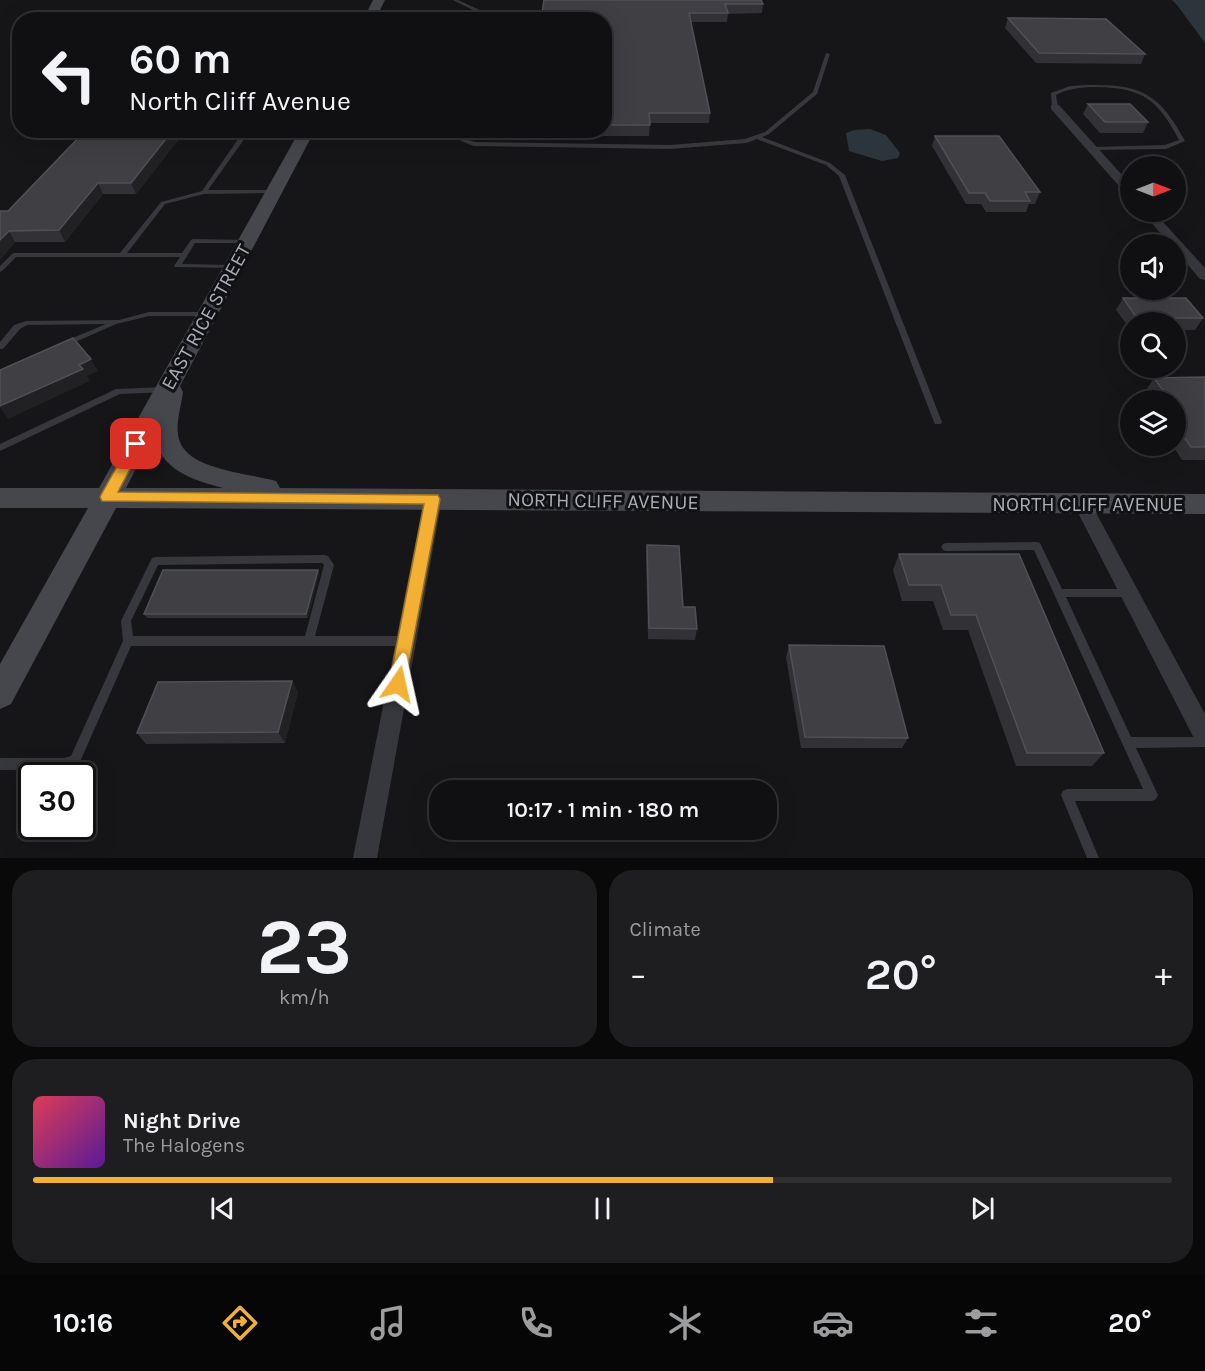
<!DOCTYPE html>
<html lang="en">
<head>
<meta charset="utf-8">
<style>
  body { margin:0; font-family:Karla,sans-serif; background:#1e1e20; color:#f1f3f6; height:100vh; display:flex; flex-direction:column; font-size:22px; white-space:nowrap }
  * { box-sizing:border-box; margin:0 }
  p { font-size:20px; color:#9c9d9f }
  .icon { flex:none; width:33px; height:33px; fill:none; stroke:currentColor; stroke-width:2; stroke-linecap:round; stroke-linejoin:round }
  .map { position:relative; height:858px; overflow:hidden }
  .drawer { display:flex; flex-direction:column; gap:12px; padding:12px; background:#09090a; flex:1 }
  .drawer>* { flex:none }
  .top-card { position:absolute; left:12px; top:12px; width:600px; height:126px; border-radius:24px; box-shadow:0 6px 24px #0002,0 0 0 2px #303032; background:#101012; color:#f1f3f6; overflow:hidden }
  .needle { width:39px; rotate:90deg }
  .controls { position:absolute; left:1120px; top:156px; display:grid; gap:12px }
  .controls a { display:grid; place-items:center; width:66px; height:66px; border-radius:50%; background:#101012; box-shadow:0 6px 24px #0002,0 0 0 2px #303032; font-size:30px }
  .speed { position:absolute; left:18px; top:762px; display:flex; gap:12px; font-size:30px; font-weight:700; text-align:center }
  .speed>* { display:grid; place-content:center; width:78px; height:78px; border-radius:50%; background:#101012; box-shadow:0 6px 24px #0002,0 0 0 2px #303032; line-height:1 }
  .speed .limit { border:3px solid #111; border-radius:9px; background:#fff; color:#111 }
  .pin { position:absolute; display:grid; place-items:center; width:51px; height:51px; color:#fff; margin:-26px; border-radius:12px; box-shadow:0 3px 9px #0006 }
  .me { position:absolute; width:66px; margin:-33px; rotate:11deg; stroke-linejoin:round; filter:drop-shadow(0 0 4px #0008) }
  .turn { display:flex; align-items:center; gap:21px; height:126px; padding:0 18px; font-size:27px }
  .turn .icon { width:78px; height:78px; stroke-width:2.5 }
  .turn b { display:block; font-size:42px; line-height:51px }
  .big { font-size:45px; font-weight:600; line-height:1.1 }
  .drawer .card { flex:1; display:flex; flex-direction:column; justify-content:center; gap:9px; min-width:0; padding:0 21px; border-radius:24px; background:#1e1e20 }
  .drawer .dial { align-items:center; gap:0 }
  .dial b { font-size:78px; line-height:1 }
  .song { display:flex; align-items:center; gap:18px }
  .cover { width:72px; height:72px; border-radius:9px; background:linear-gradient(135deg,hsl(350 70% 55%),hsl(270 70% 35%)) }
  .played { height:6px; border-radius:3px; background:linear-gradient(90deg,#f2b134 65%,#303032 65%) }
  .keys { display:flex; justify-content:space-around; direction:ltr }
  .heat { display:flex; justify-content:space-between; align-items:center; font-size:33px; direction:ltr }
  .drawer .tiles { flex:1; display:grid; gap:12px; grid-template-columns:1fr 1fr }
  .card:last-child { grid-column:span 2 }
  .trip { position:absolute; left:429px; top:780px; width:348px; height:60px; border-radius:24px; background:#101012; box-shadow:0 6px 24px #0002,0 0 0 2px #303032; font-weight:600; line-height:60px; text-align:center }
  .dock { display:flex; height:96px; justify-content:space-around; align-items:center; background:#060607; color:#9c9d9f }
  .dock .icon { width:42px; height:42px }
  .dock .current { color:#f2b134 }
  .dock b { font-size:27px; color:#f1f3f6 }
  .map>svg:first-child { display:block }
  .water { fill:#2c353c }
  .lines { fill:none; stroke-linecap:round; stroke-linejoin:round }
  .lane { fill:#37383d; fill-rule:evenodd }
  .street { fill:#37383d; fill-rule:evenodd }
  .secondary { fill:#45474d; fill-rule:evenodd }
  .wall { fill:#323236 }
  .shaded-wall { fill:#212124 }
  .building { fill:#3f3f44; stroke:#4f5156; stroke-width:1.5 }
  .route { fill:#f2b134; stroke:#9d7322; stroke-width:1.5 }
  .labels { text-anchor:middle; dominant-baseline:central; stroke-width:6; stroke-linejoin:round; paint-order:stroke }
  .street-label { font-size:20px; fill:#a8adb8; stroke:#111113 }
</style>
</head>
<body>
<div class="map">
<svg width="1205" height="858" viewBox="0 0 1205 858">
  <rect width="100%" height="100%" fill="#161618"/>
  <path class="water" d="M1172,0H1205V43L1177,5Z
    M870,129L886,135L900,153L898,158L882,161L849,151L846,133L854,130Z"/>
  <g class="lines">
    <path class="lane" d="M453,0H458L484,12L488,20H484L481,14Z
      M826,53L830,54L817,94L769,134L762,137L830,163L845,175L942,422L941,424H935L934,422L839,176L826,165L757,139L746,143L670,149L474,146L461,141L457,130H463L465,139L475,142L670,145L745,139L765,132L813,92Z
      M1087,85C1141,84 1159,93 1185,141L1166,149L1091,150L1090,149L1093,147L1165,145L1179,140C1158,100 1144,88 1097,87C1083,87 1069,88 1056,95L1058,107L1055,109L1052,107L1051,93L1070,86Z
      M241,135H305L308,137L305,139L245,138L208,190H274L277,192L276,193L204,194L165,204L127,253H182L191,240L193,239L249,240V242L247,243H195L182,264L233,265L235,266V268L175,267L174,266L180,257H16L2,271L0,272V266L12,254L14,253H120L161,202L202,191Z
      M149,312H207L211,314L207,316H149L116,324L64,347L60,345L61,343L106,324L27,325L20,329L3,349H0V342L14,325L26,321L119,320Z
      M165,387L168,388L169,390L168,392L120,394L0,451V444L116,389Z
      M1037,542L1040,543L1062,589H1129L1132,590L1134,593L1132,596L1129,597H1066L1131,737H1205V747L1136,748L1158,795L1156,799L1152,801H1075L1099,858H1087L1061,795L1063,791L1067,789H1143L1034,550L946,551L943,550L941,547L943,544L946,543Z
      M325,555L328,556L334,565L315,636H405L409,638L410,641L409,644L405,646H131L79,764L64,770H0V758H64L71,756L123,641L121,621L152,558L155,557ZM322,563L324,565L305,636H133L131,621L158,565Z"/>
    <path class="street" d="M1051,105H1059L1131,185V196L1127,195L1051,109Z
      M1142,212H1154L1205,268V280L1200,279L1176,251V244H1170Z
      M433,492L439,494L442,499L377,858H353L424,499L427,494Z
      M1083,498L1089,500L1205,714V747L1197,744L1074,505L1077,500Z"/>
    <path class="secondary" d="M373,0H385L375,20H363Z
      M300,130H315L180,386L183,392C181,408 174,427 180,442C190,470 252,474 276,481L280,488L1205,494V514L116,508L11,704L0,709V664L88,508H0V488H99ZM154,434C159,470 193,480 223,488H126Z"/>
  </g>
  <path class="wall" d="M544,0L763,4L762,13L728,14L727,22H691L710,113L709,123H650L649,136H562V139L524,135L523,130H604V20Z
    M1008,18L1145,54L1141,64L1036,63L1005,28Z
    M1088,104L1148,122L1143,133H1100L1083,114Z
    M173,130H175L178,140L136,194H103L65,242H15L0,260L8,211Z
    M935,136L1040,192L1035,204H1029L1026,212H986L981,204H966L932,146Z
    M1123,298L1203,318L1195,330H1176V322H1131V330L1116,310Z
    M1205,377V460H1182L1173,446H1176V400H1154L1146,390L1154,378Z
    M647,545L683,607L697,629L695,640L648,639L646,557Z
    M899,554H1019L1104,753L1092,766H1016L968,630H943L933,601H902L893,570Z
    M318,570L319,574L308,618H147L144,614Z
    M789,645L908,738L902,748H801L786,657Z
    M292,681L298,692L285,743L146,744L137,733Z"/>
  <path class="shaded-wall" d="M173,130H175L178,140L136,194L131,183Z
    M98,183L103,194L65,242L59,230Z
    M9,231L15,242L0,260V240Z
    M91,359L98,371L87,376L90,381L8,419L0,407L79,365Z
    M318,570L319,574L308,618L306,614Z
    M292,681L298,692L285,743L278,732Z"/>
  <path class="building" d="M544,0H761L763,4H725L728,13H689L710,113H649L650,125H604V20H541Z
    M1008,18L1106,19L1145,54L1039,53Z
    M1088,104H1130L1148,122H1105Z
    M86,130H173L131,183H98L59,230L9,231L0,240V211H8Z
    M935,136H999L1040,192H1025L1030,201H990L985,193H969Z
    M1123,298H1186L1203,318H1137Z
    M73,338L91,359L79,365L83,369L0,406V370Z
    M1205,377V447H1191L1176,426V418H1182L1176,409V400H1170L1154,378Z
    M647,545L679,546L683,607H695L697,629L649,628Z
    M899,554H1019L1104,753H1027L976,615H951L941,585H909Z
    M163,570H318L306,614H144Z
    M789,645L884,646L908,738L805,737Z
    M292,681L278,732L137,733L158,682Z"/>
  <path class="route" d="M136,439L143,444L118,492L438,495L440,499L404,690L398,692L391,690L389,684L424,504L102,501L100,497L102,493L132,440Z"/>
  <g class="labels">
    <g class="street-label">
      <text transform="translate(206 317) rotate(-61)">EAST RICE STREET</text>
      <text transform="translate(603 501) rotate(1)">NORTH CLIFF AVENUE</text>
      <text x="1088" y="504">NORTH CLIFF AVENUE</text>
    </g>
  </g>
</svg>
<div class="controls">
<a><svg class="needle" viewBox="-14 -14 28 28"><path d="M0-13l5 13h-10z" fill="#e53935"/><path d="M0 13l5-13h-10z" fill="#9c9d9f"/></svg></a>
<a><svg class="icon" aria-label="sound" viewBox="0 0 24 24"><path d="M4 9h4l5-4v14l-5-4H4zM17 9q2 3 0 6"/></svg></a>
<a><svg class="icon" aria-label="search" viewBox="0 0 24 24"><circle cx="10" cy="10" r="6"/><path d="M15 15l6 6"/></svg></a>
<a><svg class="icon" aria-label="layers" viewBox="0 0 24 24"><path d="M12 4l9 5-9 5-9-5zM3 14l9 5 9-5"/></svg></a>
</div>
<div class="speed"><div class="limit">30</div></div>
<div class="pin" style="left:136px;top:444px;background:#d93025"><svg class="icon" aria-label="arrive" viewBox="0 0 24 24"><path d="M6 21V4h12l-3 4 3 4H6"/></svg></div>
<svg class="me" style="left:398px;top:684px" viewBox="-20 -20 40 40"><path d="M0-17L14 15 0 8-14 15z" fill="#f2b134" stroke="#fff" stroke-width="4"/></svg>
<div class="trip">10:17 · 1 min · 180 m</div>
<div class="top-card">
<div class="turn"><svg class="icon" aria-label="left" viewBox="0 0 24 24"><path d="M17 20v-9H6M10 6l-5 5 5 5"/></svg><div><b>60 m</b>North Cliff Avenue</div></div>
</div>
</div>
<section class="drawer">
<div class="tiles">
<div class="card dial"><b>23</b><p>km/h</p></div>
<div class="card"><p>Climate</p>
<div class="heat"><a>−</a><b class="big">20°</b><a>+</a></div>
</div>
<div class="card">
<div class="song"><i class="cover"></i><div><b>Night Drive</b><p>The Halogens</p></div></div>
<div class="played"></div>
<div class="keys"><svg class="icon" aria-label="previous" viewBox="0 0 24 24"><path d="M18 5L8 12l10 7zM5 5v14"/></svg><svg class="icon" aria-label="pause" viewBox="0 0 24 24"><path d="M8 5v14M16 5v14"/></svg><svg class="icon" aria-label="next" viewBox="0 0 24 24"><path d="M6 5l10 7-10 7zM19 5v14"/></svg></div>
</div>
</div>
</section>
<nav class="dock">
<b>10:16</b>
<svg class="icon current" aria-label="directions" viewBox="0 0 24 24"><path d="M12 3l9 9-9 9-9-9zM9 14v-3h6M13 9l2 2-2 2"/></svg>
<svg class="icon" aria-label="music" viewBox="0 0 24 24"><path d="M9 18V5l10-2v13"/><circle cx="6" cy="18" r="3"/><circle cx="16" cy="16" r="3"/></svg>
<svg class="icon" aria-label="phone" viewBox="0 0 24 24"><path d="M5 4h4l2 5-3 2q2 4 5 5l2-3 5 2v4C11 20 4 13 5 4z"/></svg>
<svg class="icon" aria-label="climate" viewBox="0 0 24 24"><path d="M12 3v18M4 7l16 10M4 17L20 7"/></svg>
<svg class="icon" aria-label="car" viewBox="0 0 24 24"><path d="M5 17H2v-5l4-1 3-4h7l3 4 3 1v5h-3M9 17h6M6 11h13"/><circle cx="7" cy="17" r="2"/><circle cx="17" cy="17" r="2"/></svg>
<svg class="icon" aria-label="filters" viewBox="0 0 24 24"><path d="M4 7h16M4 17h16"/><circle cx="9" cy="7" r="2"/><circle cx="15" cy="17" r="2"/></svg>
<b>20°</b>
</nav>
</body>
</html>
